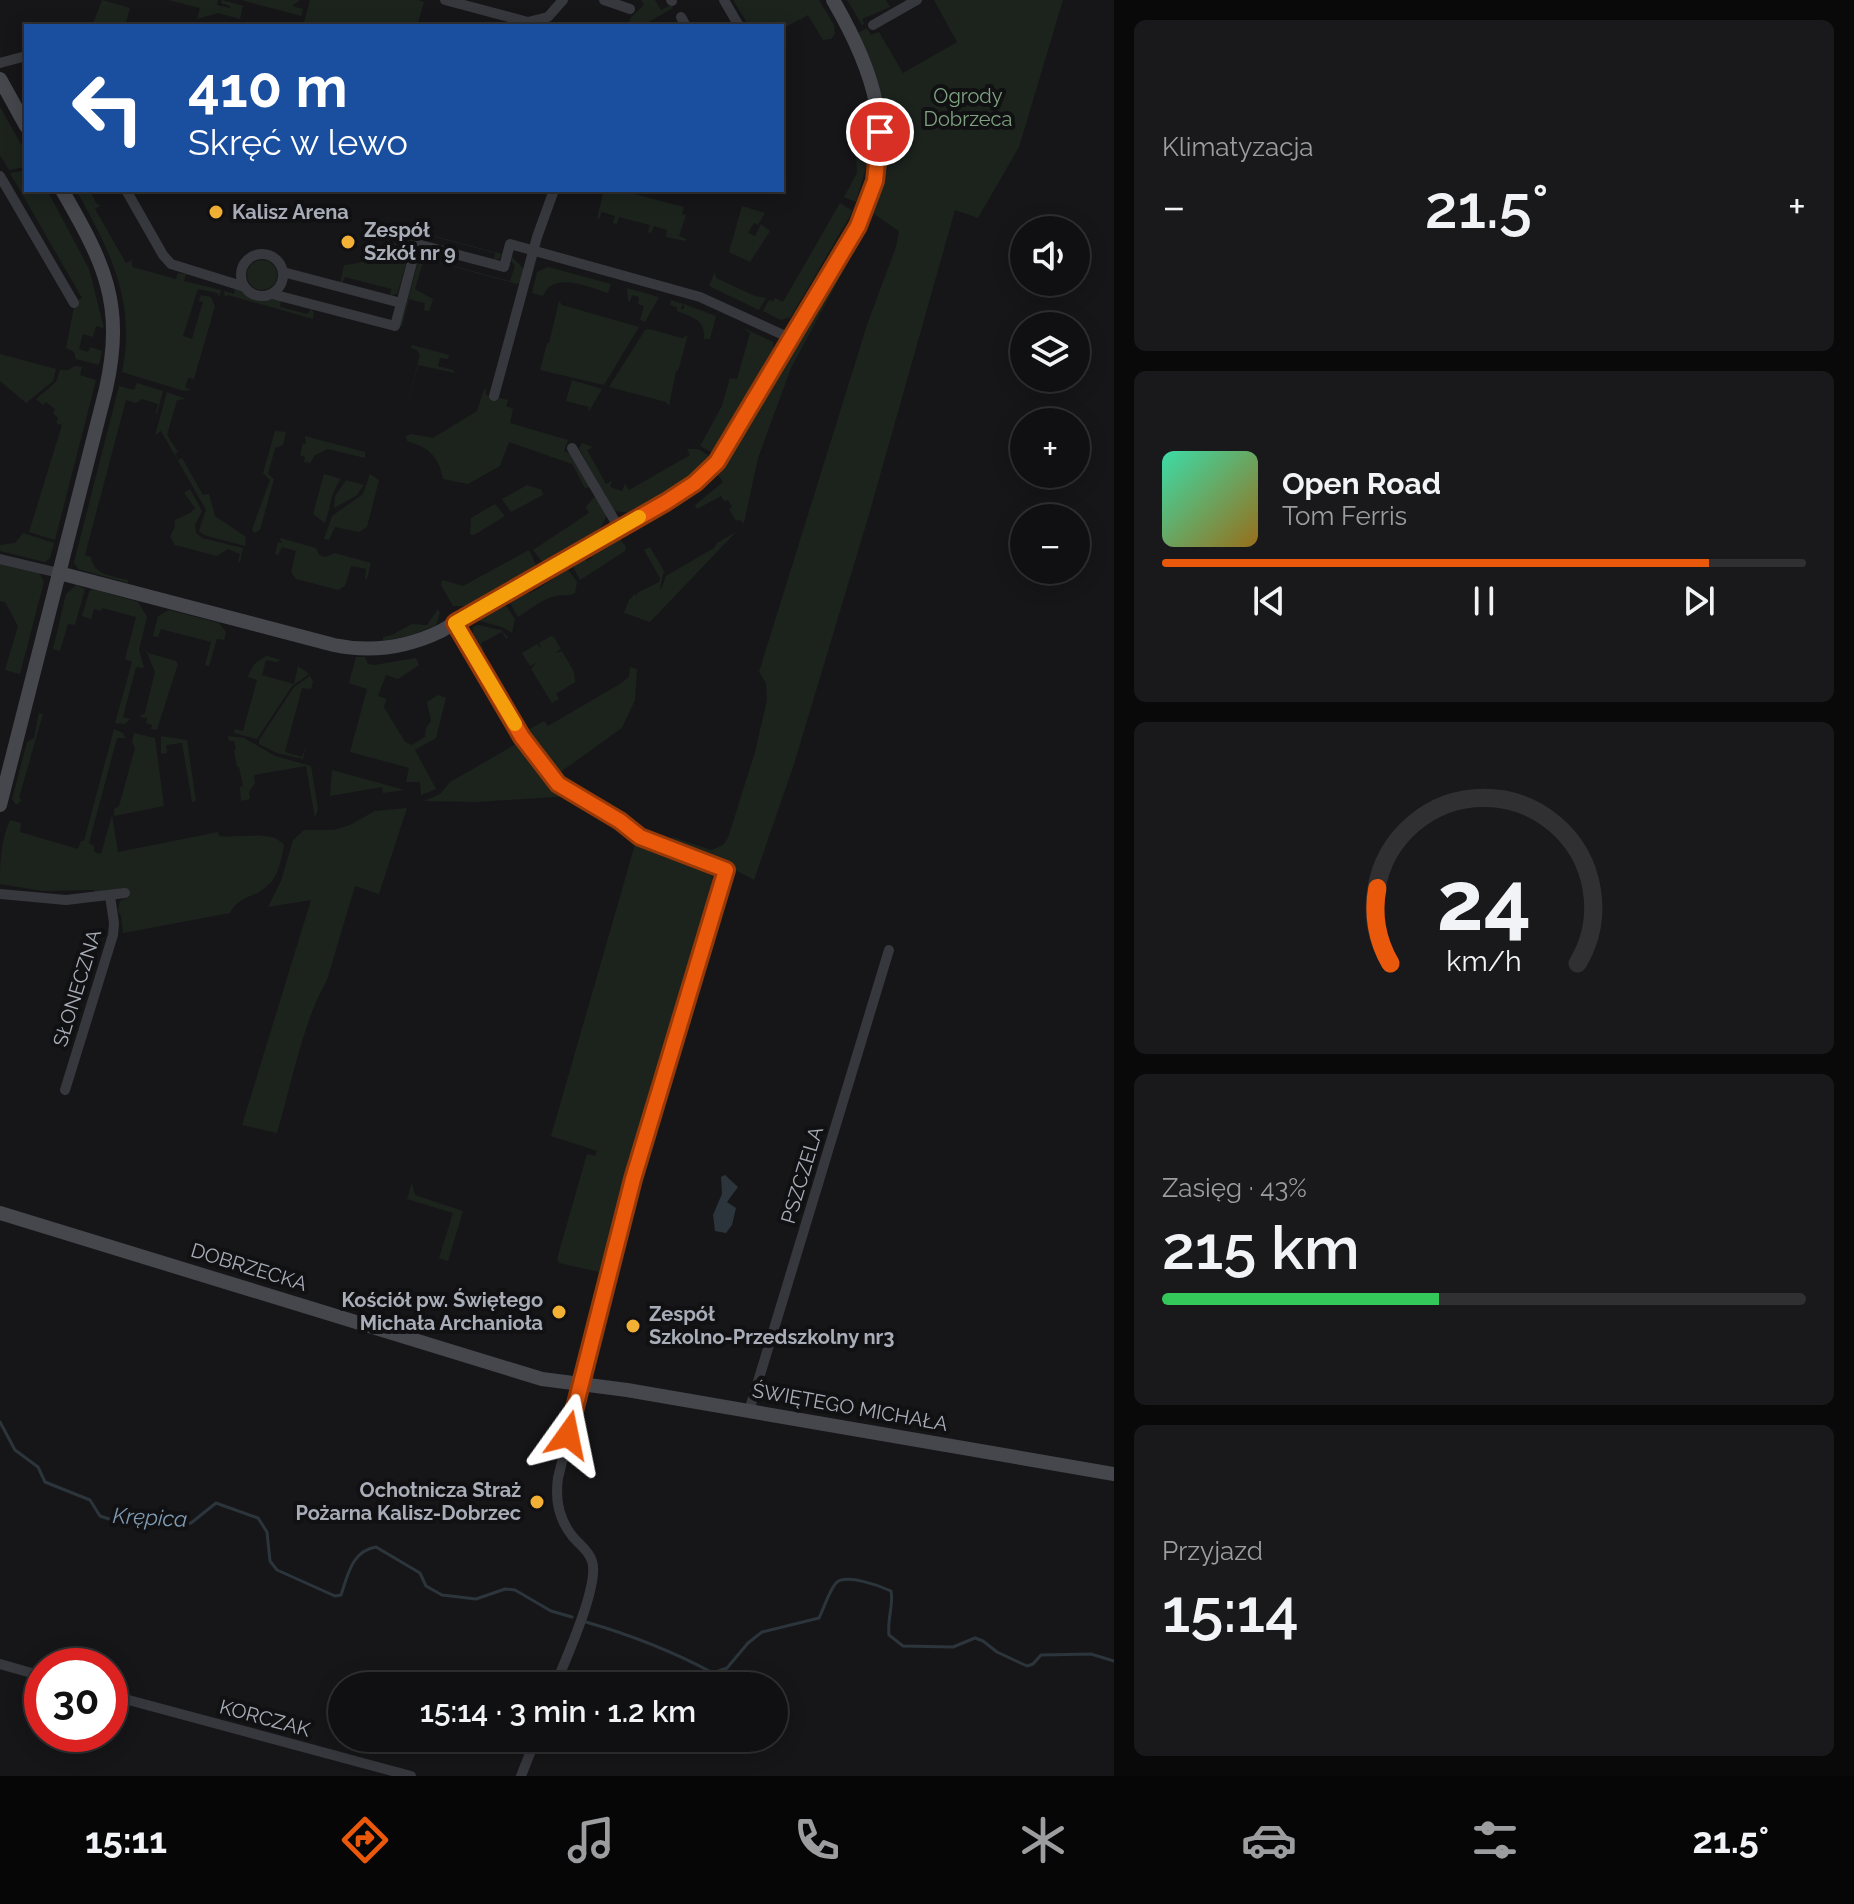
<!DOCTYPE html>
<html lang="pl">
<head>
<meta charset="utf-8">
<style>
  body { margin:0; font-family:Raleway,sans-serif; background:#19191b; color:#f1f3f6; height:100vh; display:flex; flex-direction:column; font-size:30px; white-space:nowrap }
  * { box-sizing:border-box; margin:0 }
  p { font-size:26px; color:#9c9d9f }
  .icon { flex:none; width:44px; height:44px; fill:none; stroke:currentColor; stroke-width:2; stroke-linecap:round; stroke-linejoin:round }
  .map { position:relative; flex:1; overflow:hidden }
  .side { display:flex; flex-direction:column; gap:20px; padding:20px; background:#09090a; width:740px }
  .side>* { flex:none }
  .hud { position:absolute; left:24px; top:24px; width:760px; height:168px; border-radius:0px; box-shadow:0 4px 20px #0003,0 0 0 2px #303032; background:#1a4fa0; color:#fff; overflow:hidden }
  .buttons { position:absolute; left:1010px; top:216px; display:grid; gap:16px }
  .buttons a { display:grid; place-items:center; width:80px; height:80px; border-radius:50%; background:#101012; box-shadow:0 4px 20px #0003,0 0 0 2px #303032; font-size:40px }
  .speed { position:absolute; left:24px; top:1648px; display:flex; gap:16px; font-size:40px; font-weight:700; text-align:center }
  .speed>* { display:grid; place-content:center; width:104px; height:104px; border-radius:50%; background:#101012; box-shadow:0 4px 20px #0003,0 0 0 2px #303032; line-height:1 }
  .speed .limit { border:12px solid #d22; background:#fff; color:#111 }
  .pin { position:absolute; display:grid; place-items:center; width:68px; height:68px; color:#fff; margin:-34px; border:4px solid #fff; border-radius:50%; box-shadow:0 2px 8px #0007 }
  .me { position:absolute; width:88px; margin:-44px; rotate:12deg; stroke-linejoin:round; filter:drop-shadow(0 0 6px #0008) }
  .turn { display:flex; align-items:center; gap:28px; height:168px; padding:0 32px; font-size:36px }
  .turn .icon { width:104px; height:104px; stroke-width:2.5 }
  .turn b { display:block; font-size:56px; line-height:68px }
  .big { font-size:60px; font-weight:600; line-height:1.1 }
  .side .card { flex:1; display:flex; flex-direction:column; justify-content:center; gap:12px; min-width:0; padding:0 28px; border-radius:12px; background:#19191b }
  .side .dial { align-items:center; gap:0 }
  .dial svg { height:208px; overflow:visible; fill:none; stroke:#303032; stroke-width:7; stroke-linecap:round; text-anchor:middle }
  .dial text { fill:#f1f3f6; stroke:none }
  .song { display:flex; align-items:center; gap:24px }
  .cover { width:96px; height:96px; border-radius:12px; background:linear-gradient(135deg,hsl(160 70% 55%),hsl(40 70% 35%)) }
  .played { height:8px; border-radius:4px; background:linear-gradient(90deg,#ea580c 85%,#303032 85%) }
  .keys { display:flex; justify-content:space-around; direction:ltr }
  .heat { display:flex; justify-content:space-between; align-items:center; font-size:44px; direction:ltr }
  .charge { height:12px; border-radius:6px; background:linear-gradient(90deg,#34c759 43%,#303032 0) }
  .trip { position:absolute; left:328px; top:1672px; width:460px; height:80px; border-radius:40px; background:#101012; box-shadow:0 4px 20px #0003,0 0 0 2px #303032; font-weight:600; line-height:80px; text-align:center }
  .tabs { display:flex; height:128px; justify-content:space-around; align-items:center; background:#060607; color:#9c9d9f }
  .tabs .icon { width:56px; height:56px }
  .tabs .on { color:#ea580c }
  .tabs b { font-size:36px; color:#f1f3f6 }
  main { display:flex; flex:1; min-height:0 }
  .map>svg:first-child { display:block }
  .green { fill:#1c231d }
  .water { fill:#2c353c }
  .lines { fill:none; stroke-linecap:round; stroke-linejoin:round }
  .stream { stroke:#2c353c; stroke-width:3 }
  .street { stroke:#37383d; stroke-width:10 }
  .secondary { stroke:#45474d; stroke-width:14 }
  .route-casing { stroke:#983908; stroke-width:20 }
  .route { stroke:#ea580c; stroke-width:14 }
  .slow { stroke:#f59e0b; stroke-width:14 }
  .poi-dot { fill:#f2b134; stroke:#111113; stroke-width:3 }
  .labels { text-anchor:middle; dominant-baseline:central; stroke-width:8; stroke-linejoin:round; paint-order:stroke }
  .park-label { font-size:20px; fill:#7fa381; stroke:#111113 }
  .poi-label { font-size:20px; font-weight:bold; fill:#a8adb8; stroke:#111113; text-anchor:start }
  .street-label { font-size:20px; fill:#a8adb8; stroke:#111113 }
  .water-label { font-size:22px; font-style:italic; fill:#7f9bb3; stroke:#111113 }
</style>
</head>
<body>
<main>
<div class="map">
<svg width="1114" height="1776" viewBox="0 0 1114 1776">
  <rect width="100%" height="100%" fill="#161618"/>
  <path class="green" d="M102,0L130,8L125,26H92Z
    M168,0H218L217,5L230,8V6L221,3L222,0L243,6L240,19L218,13L197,19L200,8Z
    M241,0H300L292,6L303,9L301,16Z
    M310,0H418L424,2L417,26H303Z
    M641,0H655L661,10L671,5L673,8L642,26H628L631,17L644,5Z
    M733,0H819L834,25L835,34L831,39L823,40L808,15L782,29V26H749Z
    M847,0H886L890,7L862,19L864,24L862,25Z
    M934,0H1063L1019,147L978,218L955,210L868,518L794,764L754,880C726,864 695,856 670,836L711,850L723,845L728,838L755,752L767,700L766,683L759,672L867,325L896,247L899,231L874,214L791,368L758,458L744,523L739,520L736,521L729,509L732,507L728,500L724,501L721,496L697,509L695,505L723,482L718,475L729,460L792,354L791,352L881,182C892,132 881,79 858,33L867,28L871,35L879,32L903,73L957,42Z
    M0,107L26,153V167L9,170L0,155Z
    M868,123L867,164L856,202L844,197L857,173L854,124Z
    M26,170V190H47L89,269L104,328L96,326L93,337L83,334L79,349L88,352L90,347L102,351L99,365L76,359L74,352L66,348L75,302L82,298L10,173Z
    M76,190H89L97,204L101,205L95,209L126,263L132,260V267L176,279L178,273L186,274L184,281L221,290L219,297L217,293L198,289L183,336L192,339L203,302L199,301L201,295L211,297L215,306L194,379L188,378L185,387L191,390L184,391L122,372C137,301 109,249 76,190Z
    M604,190H619L684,207L682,214L686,215L679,236L686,239L685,241L666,237L667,230L654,226L651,233L648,232L650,225L619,217L617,224L613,223L615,216L602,212L599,219L597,218Z
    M840,203L853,211L791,317L781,320L763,311L769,300L773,301L775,298L783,302Z
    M742,206L765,213L758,225L754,223L748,233L755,236L761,224L770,231L750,262L729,252Z
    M408,229L502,254L499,259L494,260L495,253L416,232L397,294L390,296L391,289L345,277L342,283H340L344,265C371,263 392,250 408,229Z
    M421,252H429L427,259L510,281L515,266L511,261L512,257L524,269L521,282L517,284L424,259L415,289L433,299L429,311L424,310L425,303L409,299L402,326H400Z
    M247 275a15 15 0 1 1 30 0a15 15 0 1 1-30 0Z
    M548,267L611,284L608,293C590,288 553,270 543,296L532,293L537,272Z
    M715,272L716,278L755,296L766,298L759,310L709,286Z
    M235,287L256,300H281L280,307L307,314L311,309L314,312L313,319L228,295L225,297L224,291L234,294Z
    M627,288L659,297L645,322L640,320L644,306L638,304L639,297L632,295L630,302L628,300Z
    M671,300L683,304L681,309H684V304L716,316L710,339H704C706,319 691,317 677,311V307L670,305Z
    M559,301L562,305L639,327L604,385L540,370L547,343H549Z
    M744,328L773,342V355L713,453L700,446L722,406L730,378L737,379L750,333Z
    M649,329L682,338L688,335L678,371H676L669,406L666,402L609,387L645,330Z
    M412,345L449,355L448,359L440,358L438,366L453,370L455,373L418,365L404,415L420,355L417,350L411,348Z
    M0,354L56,369L53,381L26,403L0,381Z
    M75,366L82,367L80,375L96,380L55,540L29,532L62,425L56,423L58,418L53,413L55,409L46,402L43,405L36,399L56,382L60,370H68Z
    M572,380L602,389L588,413L589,407L566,401Z
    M137,383L163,391L157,413L155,415L158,404L142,399L136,403L126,400L85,555L91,557C93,575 113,576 128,580V583L78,569L74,562L119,386L134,390Z
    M485,387L486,395L508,400L506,406L513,409L510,423L568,440L564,451L572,454L590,487L585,488L572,464L509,442L500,466L468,484L443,479C439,456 428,447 407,441L406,436L411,434L433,438L477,411Z
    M167,392L186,399L177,400L167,435L178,452L175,454L178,460L182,458L203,495L209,494L215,516L246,537L245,546L204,535L199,531L206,510L161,431L155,435Z
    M275,431L286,432L283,445L275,448L268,474L274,479L260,530L254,533L252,529L270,480L263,473Z
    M305,436L365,452V458L328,449L315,455L310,463L304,462L305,457L300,455L303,443L306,444Z
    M582,443L593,447L587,450L606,484L612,481L610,487L622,491L625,484L629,490L690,455L687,449H698L711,457L682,483L630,513L614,511L579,449Z
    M324,474L341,479C330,493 331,507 325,523L313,514Z
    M370,474L379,480L367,527L359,532L335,527L329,540L324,539L332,516L363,494Z
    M346,480L364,485L356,496L334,508L335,496Z
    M527,485L542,490L543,495L511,512L502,499Z
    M190,489L202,511L195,525L196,533L202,538L243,548L240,562H238L240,554L228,549L217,556L175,545L170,537L175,526V520L190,513L195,508L184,493Z
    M593,498H596L607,515L599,531L543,563L533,550L589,513L586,507Z
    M495,504L505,516L474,535H470L471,518Z
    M736,532L650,622L624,613L629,600L635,594L637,596V593L659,582L660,578L644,550L650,547L664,571L660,588L661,589L666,576L714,548L717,543Z
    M23,533L54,543L50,558L45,562L0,551V545L15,543Z
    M280,538L316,548L319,555L325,557L335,553L371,563L367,579L365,578L366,569L351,566L345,586L338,590L296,579L291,572L296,551L282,547L278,555L275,554L278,542L282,543Z
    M619,538L626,547L625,551L580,580L572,565L584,558L587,561L592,558L590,554Z
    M529,550L537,567L468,606H453L441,585L442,580L463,586Z
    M0,563L39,572L44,582L20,674L5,670L18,626L5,602L0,601Z
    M567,568L577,582L575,593C567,597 563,594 555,596C540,600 530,610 518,617L509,601C518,596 525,595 534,591C547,584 556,576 567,568Z
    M76,585L85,589L75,625L68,624L60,651L53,649L66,594Z
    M92,589L138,602L147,617L139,650L144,668L136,667L123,717L130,719L125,724L115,723L132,662L125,659L136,617L102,608L101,611L94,609L91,619L82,616L89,592Z
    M505,604L515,619L512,633L502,627L476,620Z
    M438,609L440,613L436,625L412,635L383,641V637L392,635L412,624L427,625Z
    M169,610L219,623L226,632L224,640L217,639L209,666L205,665L211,642L161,629L158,637L153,636L158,616Z
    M478,625L501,630L508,637L506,639L502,632L481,643L484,650L480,653L473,641V627Z
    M551,636L554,637L561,649L555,653L562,651L574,672L575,682L556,694L559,699L552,703L531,669L536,663L530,666L522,653L537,644L542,649L539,643Z
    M145,648L148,653L176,661L178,664L157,730L151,729L152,725L146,723L147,718L139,717L145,713L155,672Z
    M267,656L281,660L276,662L266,660L262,675L294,684L298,666L309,674L292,686L257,739L234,733L235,729L243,731L257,680L248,677C252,665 255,662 267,656Z
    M356,657H365L368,664L374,665L416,658L419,665L398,679L386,675L378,696L387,699L384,707L405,742L412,745L425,737L426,728L431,721L427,702L438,695L446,698L436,738L415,750L436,789L421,795L420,782H406L409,768L350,752L367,689L349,683Z
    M630,667L637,669L635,700L622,728L555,776L526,735L528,730L544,721L548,726L620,684L629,677Z
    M310,676L313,682L311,689L302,688L285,752L302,757L306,746L303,759L277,753L259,744V740L294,687Z
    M39,713L43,714L19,798L22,800L16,805L12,799L27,742L34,738Z
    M114,729L123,733L125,738H117L89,843L94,846V852L101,854L112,815L118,852L218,832L219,836C239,839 272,829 284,845C281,860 279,877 266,887C254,898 239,895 230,913L123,933L121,916L118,911L120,901L127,898L125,888L95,893L94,890L43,891L0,884C0,862 1,840 10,820L21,823L20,832L78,849L81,841H84Z
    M134,733L155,738L164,806L114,816V809L119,806L135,748L132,742Z
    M161,736L187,740L196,801L192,802L182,743L166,745L167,753L161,754Z
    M228,736L244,738L275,756L311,766L318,809L315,818L306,766L254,775L255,783L249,792L250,799L241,801L240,787L243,786L239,767H237L234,750L236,749L234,741H229Z
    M518,743L523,744L547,779L569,796L476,802L424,801L440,794L450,782Z
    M332,770L405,790L383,793L382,787L330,796Z
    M407,808L379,894L355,886L327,980C303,1021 291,1086 277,1133L242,1125L311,900L268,907L281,881L293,840L304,830H334L350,825L375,811Z
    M636,841L675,857L677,861C693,866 714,864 714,887L653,1077L599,1272L559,1263L557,1259L587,1154L595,1156L597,1151L551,1136Z
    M412,1183L415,1195L463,1211L448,1261L439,1258L453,1213L407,1199Z"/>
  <path class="water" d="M725,1175L738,1187L727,1202L736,1208L732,1225L726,1233L715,1231L713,1215L722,1194L721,1177Z"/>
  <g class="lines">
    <path class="stream" d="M0,1422L15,1450L38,1467L45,1482L90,1500L100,1516L109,1519L140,1513L155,1515L180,1524L191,1523L216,1503L258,1518L267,1532L270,1561L277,1570L335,1596L341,1595C348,1574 352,1551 376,1547L420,1573L426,1586L442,1595L476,1599L505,1589L515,1590L551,1611L572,1617
      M586,1622C631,1635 672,1651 713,1673L727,1668L748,1643L762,1632L819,1618C824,1608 829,1591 836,1583C846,1573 880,1586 891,1591C894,1603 887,1619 889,1635L903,1646L953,1647L975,1638L983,1641L997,1652L1027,1666L1033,1664L1041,1655L1091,1654L1114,1661"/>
    <path class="street" d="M445,0L528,22L548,17L563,0
      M604,0L630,9
      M671,0L672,1
      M724,0L739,26
      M681,17L686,26
      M873,25L917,0
      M0,63L26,56
      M0,176L74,303
      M126,190L163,255L171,264L245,287
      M241 275a21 21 0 1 1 42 0a21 21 0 1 1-42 0Z
      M283,272L401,303
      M272,294L395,326L417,244L504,267L510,244L700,297L792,339
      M494,396L537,237L554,190
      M572,448L619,528
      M0,559L59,573
      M455,623L522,737L558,784L620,821L640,837L726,870L625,1207L558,1478C555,1499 559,1520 573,1537C580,1545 589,1551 592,1561C600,1585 565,1660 555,1686
      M0,894L66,900L125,893
      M65,1090L113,935L114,923L110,896
      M749,1411L889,950
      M0,1664L42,1676
      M110,1695L411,1776
      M521,1776L536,1738"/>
    <path class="secondary" d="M0,79L26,126
      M59,573L334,645C372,653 406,648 441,631L695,483L717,462L733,439C762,390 791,341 820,293C835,267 853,241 864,213C897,134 873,69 833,0
      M0,805L106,389C125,303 104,263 62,190
      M0,1213L542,1379L627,1390L1114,1474"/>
  </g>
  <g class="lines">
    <g class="route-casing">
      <path id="route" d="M568,1435L633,1179L726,870L640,837L620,821L558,784L522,737L455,623L666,502L695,483L717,462L858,226L875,181L880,132"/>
    </g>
    <use href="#route" class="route"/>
    <path class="slow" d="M515,724L455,623L639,517"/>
  </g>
  <g class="poi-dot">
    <circle cx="216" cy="212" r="8"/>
    <circle cx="348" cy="242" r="8"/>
    <circle cx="559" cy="1312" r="8"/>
    <circle cx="633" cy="1326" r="8"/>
    <circle cx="537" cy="1502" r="8"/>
  </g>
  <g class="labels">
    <g class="park-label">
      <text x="968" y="96">Ogrody<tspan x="968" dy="23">Dobrzeca</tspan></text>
    </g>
    <g class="poi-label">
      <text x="232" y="212">Kalisz Arena</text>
      <text x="364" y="230">Zespół<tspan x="364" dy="23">Szkół nr 9</tspan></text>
      <text x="543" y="1300" text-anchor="end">Kościół pw. Świętego<tspan x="543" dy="23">Michała Archanioła</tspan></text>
      <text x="649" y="1314">Zespół<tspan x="649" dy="23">Szkolno-Przedszkolny nr3</tspan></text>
      <text x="521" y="1490" text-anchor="end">Ochotnicza Straż<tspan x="521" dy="23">Pożarna Kalisz-Dobrzec</tspan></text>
    </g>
    <g class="street-label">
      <text transform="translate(77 988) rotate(-73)">SŁONECZNA</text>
      <text transform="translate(802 1175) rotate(-73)">PSZCZELA</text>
      <text transform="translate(249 1267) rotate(17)">DOBRZECKA</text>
      <text transform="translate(850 1407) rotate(10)">ŚWIĘTEGO MICHAŁA</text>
      <text transform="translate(265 1718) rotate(15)">KORCZAK</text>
    </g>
    <g class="water-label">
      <text transform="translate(150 1517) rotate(3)">Krępica</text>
    </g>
  </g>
</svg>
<div class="buttons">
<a><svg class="icon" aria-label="sound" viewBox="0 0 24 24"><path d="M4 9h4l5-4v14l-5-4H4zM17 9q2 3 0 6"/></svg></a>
<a><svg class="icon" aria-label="layers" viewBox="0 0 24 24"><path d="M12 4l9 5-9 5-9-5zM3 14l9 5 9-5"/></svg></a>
<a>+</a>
<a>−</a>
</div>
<div class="speed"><div class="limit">30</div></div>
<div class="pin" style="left:880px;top:132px;background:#d93025"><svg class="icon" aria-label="arrive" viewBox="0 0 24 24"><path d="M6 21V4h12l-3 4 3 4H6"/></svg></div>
<svg class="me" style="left:568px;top:1435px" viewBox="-20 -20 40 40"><path d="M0-17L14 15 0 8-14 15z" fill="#ea580c" stroke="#fff" stroke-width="4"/></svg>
<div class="trip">15:14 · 3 min · 1.2 km</div>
<div class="hud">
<div class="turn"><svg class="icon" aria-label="left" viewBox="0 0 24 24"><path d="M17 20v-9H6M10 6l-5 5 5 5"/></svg><div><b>410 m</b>Skręć w lewo</div></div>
</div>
</div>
<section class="side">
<div class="card"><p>Klimatyzacja</p>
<div class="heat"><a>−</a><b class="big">21.5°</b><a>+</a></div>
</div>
<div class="card">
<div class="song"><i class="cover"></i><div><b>Open Road</b><p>Tom Ferris</p></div></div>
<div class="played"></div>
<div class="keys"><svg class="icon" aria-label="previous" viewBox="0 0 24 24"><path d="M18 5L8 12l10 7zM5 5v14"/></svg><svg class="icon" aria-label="pause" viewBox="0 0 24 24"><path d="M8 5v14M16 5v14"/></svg><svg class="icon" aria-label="next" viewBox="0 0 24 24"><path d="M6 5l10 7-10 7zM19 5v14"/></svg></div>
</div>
<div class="card dial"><svg viewBox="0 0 100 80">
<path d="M14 69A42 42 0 1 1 86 69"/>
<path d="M14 69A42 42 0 0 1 9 40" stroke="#ea580c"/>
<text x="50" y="56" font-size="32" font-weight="700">24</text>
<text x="50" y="72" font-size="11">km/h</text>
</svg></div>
<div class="card"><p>Zasięg · 43%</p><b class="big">215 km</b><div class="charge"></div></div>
<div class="card"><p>Przyjazd</p><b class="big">15:14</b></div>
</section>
</main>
<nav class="tabs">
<b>15:11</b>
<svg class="icon on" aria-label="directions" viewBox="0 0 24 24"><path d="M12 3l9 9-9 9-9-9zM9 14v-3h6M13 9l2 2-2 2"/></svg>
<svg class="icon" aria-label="music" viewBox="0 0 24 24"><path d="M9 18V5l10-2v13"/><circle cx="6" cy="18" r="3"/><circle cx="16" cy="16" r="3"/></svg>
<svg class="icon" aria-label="phone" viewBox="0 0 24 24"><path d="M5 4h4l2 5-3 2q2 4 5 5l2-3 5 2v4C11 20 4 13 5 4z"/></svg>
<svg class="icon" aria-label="climate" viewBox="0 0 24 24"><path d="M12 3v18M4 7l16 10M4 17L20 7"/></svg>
<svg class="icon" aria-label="car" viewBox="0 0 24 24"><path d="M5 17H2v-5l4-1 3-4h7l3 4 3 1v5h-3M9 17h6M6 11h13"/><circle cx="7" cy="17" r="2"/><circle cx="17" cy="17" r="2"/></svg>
<svg class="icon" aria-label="filters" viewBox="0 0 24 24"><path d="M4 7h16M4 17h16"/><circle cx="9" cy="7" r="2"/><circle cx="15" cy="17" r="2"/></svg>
<b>21.5°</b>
</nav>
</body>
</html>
